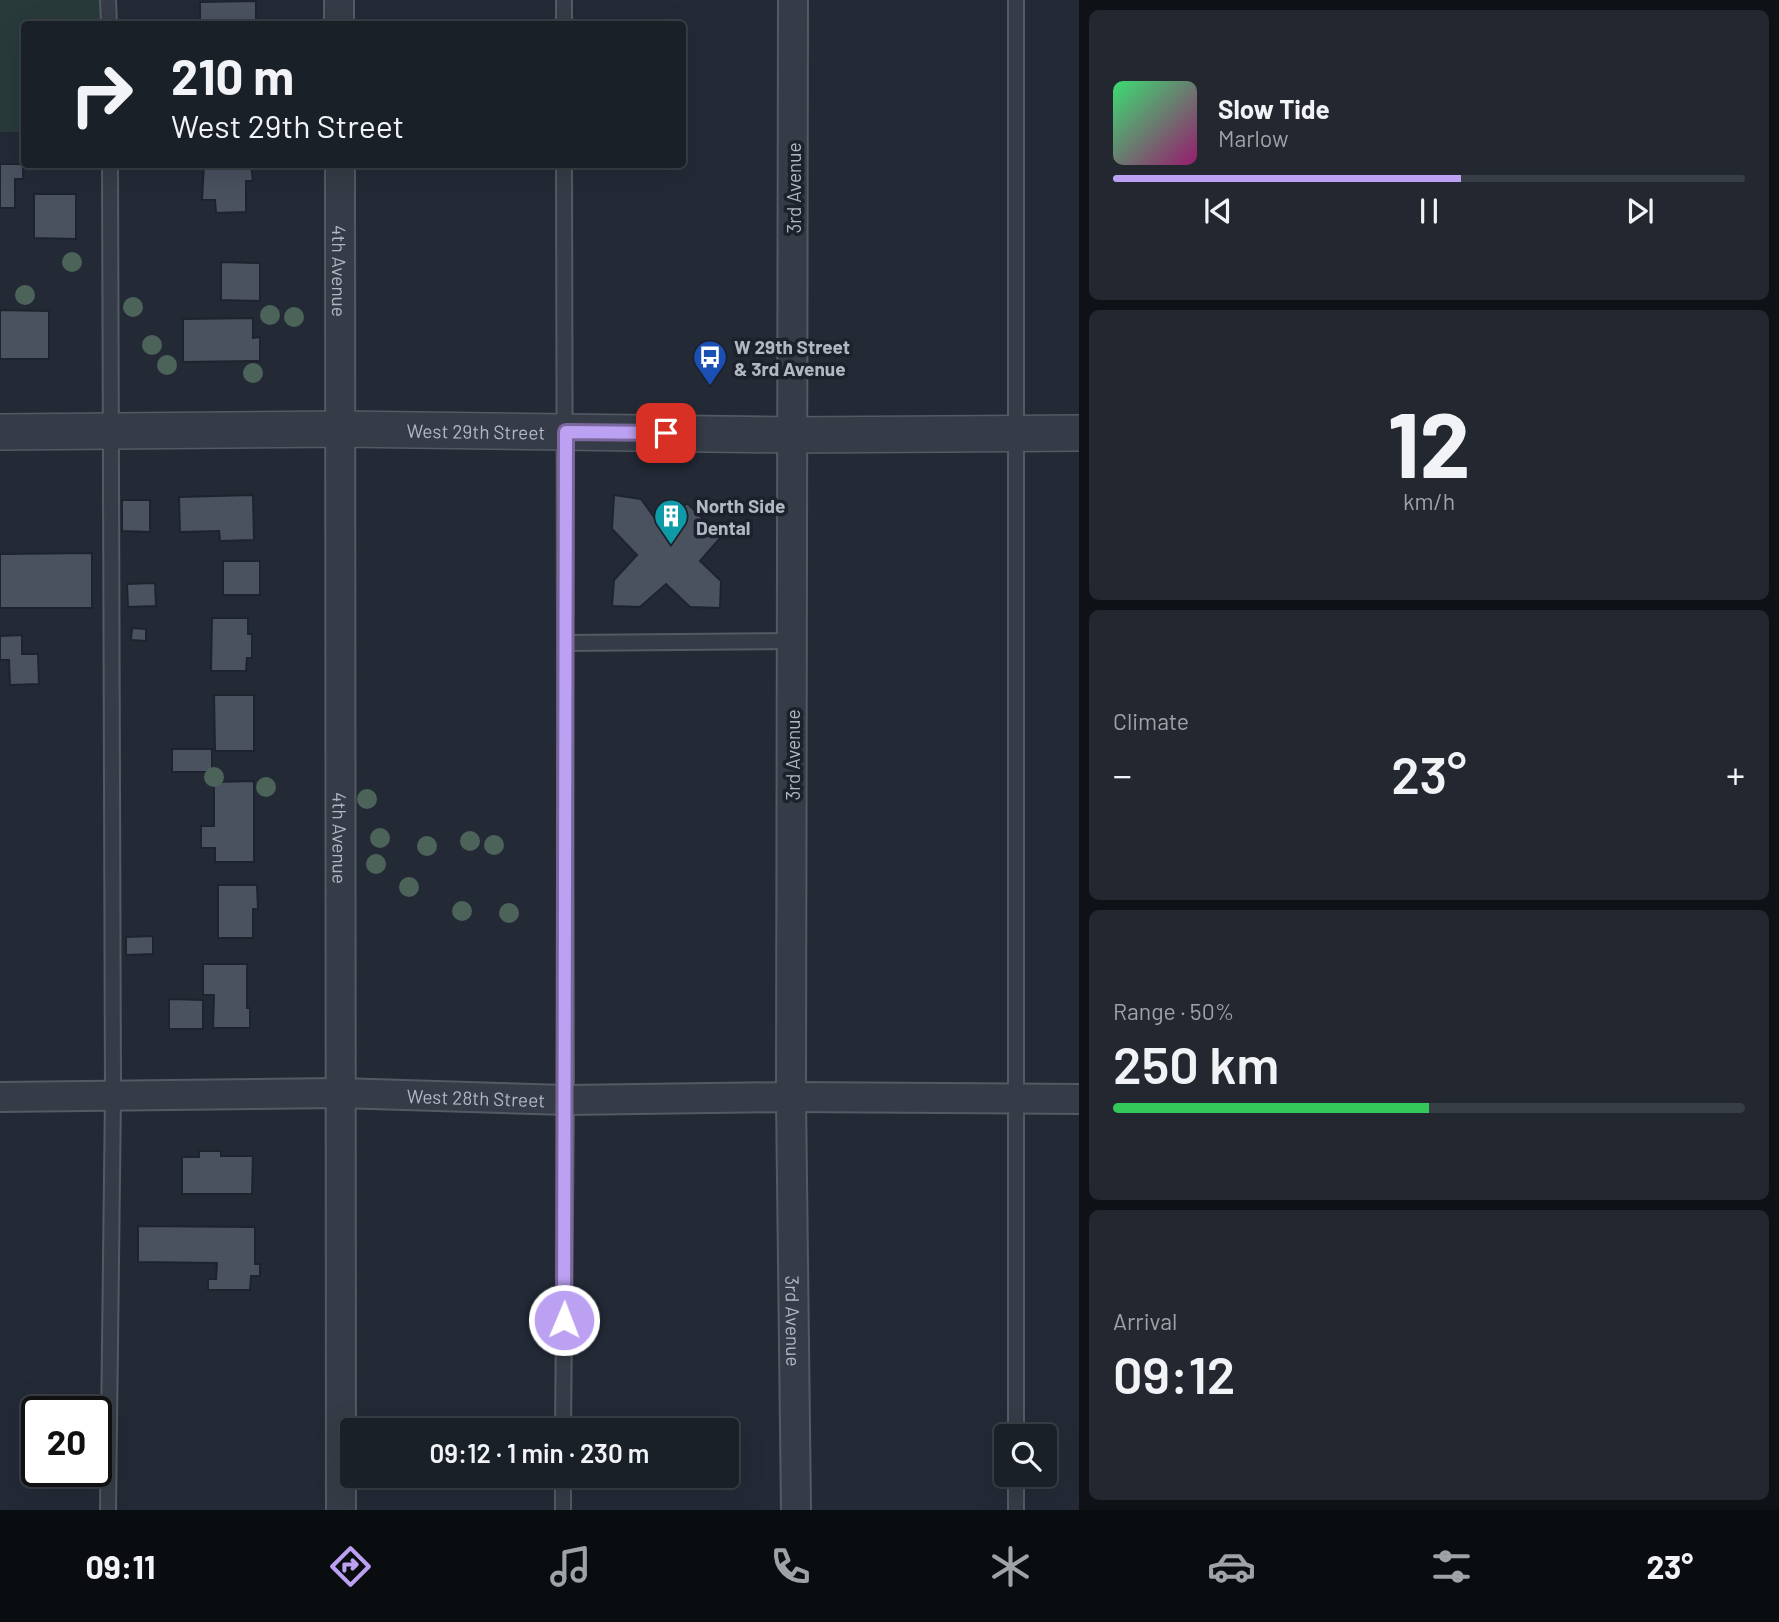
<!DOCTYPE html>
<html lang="en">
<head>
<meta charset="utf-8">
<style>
  body { margin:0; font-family:Barlow,sans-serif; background:#232830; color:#f1f3f6; height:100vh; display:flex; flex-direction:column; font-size:26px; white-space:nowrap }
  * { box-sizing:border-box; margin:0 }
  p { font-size:23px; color:#9fa3a8 }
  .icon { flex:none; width:38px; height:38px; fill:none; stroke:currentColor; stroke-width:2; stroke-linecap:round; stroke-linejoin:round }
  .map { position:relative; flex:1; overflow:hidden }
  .panel { display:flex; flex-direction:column; gap:10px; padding:10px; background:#0e1216; width:700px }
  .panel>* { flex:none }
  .top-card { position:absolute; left:21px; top:21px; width:665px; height:147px; border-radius:7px; box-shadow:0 7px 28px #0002,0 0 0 2px #383e45; background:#1a2028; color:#f1f3f6; overflow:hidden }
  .tools { position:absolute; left:994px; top:1424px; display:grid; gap:14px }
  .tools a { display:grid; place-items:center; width:63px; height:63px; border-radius:7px; background:#1a2028; box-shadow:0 7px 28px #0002,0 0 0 2px #383e45; font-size:35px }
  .speed { position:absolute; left:21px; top:1396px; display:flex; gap:14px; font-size:35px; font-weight:700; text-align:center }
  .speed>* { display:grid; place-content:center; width:91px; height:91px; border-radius:50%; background:#1a2028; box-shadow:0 7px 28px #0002,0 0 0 2px #383e45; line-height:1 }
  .speed .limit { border:4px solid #111; border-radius:10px; background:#fff; color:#111 }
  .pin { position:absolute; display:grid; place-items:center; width:60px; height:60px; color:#fff; margin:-30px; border-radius:14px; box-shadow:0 4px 10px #0006 }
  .me { position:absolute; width:77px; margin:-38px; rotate:1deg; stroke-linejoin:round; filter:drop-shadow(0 0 5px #0008) }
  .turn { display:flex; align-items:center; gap:24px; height:147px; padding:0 35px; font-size:32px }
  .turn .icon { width:91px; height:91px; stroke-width:2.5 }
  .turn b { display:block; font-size:49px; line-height:60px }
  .big { font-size:52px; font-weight:600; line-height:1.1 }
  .panel .card { flex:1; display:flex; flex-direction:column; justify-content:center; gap:10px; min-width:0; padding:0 24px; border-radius:10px; background:#232830 }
  .panel .dial { align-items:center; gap:0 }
  .dial b { font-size:91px; line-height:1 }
  .song { display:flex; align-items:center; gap:21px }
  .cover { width:84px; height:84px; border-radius:10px; background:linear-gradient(135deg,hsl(140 70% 55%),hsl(320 70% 35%)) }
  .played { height:7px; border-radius:4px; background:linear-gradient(90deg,#bca0f2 55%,#383e45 55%) }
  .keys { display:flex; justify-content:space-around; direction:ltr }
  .heat { display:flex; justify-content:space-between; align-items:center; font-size:38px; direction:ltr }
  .charge { height:10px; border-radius:5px; background:linear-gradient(90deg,#34c759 50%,#383e45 0) }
  .trip { position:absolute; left:340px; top:1418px; width:399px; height:70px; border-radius:7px; background:#1a2028; box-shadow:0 7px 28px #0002,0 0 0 2px #383e45; font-weight:600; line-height:70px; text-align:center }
  .tab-bar { display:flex; height:112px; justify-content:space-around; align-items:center; background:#0a0d10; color:#9fa3a8 }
  .tab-bar .icon { width:49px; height:49px }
  .tab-bar .active { color:#bca0f2 }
  .tab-bar b { font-size:32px; color:#f1f3f6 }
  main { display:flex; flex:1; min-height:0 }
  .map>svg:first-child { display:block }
  .green { fill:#293a3b }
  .building { fill:#4a515f; stroke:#1e232d; stroke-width:2 }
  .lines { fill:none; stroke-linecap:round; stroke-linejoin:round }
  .service-casing { stroke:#545a64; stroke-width:18 }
  .minor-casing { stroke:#545a64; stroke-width:32 }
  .tertiary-casing { stroke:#545a64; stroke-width:38 }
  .service { stroke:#363c47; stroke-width:14 }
  .minor { stroke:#363c47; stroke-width:28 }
  .tertiary { stroke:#363c47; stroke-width:35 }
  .tree { fill:#4b6359 }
  .route-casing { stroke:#7a689d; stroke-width:18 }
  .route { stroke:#bca0f2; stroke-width:12 }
  .labels { text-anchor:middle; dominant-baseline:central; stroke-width:7; stroke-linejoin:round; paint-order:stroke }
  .street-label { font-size:19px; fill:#b1b7c3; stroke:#1c212b }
  .poi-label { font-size:19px; font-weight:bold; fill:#b1b7c3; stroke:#1c212b; text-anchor:start }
</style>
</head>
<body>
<main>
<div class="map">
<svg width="1079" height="1510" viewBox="0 0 1079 1510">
  <rect width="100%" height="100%" fill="#232a36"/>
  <path class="green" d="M0,0H101V24H24V132H0Z"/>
  <path class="building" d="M256,1V24H200V2Z
    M0,164H23V179H15V208H0Z
    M204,164H251L253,181H246V212L216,213L215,200H202Z
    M34,194H76V239L34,238Z
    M221,262L260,263V301L221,300Z
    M0,310L49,311V359H0Z
    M253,318V338L260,337V361L183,362V319Z
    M253,495L254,540L220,541L219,531L180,532L179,497Z
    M614,495L641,499L662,528L687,503L721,537L700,561L721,581L720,608L690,607L666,584L640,607L612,606L614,580L637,555L612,529Z
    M122,500H150V532L122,531Z
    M92,553V608H0V554Z
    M223,561H260V595H223Z
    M155,583L156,606L128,607L127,584Z
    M212,618H248V634H252V658H247L246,671H211Z
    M132,628L146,629V641L131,640Z
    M22,635V654H38L39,684L10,685L9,660H0V636Z
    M214,695H254V751H215Z
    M172,749H212V772H172Z
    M254,781V862H215V848H201V826H214V782Z
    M218,885H257L258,909H253V938H218Z
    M153,936V954L126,955V937Z
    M203,964H247V1008H250V1028H213L214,995H203Z
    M169,999L203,1000V1029H169Z
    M199,1151H221V1156H253L252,1194H182V1157H199Z
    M138,1226L255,1227V1264H260V1276H251L250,1290H208V1279H216L217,1263L138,1262Z"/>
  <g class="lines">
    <g class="service-casing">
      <path id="service" d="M108,0L109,24
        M564,0V24
        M1016,0V1437
        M566,643L792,641
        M563,1430L566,1100L564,164
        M108,1510L113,1095L110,164
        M563,1510V1475
        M1016,1510V1475"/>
    </g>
    <g class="minor-casing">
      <g id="minor">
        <path d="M339,0V24"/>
        <path id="s1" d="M793,0L791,1097L796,1510"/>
        <path id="s2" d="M340,164L341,1510"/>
        <path id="s3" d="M0,1097L339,1093L566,1100L791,1097L1079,1099"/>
      </g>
    </g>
    <g class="tertiary-casing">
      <g id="tertiary">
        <path id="s4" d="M0,432L342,429L792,435L1079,433"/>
      </g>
    </g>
    <use href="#service" class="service"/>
    <use href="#minor" class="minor"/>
    <use href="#tertiary" class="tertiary"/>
  </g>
  <g class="tree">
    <circle cx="72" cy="262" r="10"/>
    <circle cx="25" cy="295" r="10"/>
    <circle cx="133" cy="307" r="10"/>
    <circle cx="270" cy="315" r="10"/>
    <circle cx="294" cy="317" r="10"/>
    <circle cx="152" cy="345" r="10"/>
    <circle cx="167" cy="365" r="10"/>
    <circle cx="253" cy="373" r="10"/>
    <circle cx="214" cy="777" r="10"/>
    <circle cx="266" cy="787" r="10"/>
    <circle cx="367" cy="799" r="10"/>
    <circle cx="380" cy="838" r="10"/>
    <circle cx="470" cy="841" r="10"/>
    <circle cx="494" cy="845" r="10"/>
    <circle cx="427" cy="846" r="10"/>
    <circle cx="376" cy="864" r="10"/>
    <circle cx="409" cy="887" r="10"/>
    <circle cx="462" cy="911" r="10"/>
    <circle cx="509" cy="913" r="10"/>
  </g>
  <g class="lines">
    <g class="route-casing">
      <path id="route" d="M564,1320L566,432L666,433"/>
    </g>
    <use href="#route" class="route"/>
  </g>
  <defs>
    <g id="bus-pin" transform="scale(1.75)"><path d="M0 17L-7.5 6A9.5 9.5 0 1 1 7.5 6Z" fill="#1a4fb4" stroke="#1c212b"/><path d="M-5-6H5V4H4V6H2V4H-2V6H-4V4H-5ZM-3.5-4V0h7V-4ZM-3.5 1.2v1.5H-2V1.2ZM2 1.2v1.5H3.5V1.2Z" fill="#fff"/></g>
    <g id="building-pin" transform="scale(1.75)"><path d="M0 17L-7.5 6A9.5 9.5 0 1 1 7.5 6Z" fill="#0f9aa8" stroke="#1c212b"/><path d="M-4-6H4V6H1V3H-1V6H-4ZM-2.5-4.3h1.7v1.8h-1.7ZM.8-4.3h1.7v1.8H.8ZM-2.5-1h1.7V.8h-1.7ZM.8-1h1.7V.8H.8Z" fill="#fff"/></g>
  </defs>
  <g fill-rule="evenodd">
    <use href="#bus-pin" x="710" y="357"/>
    <use href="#building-pin" x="671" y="516"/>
  </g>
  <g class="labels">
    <g class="street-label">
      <text transform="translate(793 188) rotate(-90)">3rd Avenue</text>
      <text stroke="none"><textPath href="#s2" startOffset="107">4th Avenue</textPath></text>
      <text stroke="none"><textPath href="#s4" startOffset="476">West 29th Street</textPath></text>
      <text transform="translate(792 755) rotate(-90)">3rd Avenue</text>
      <text stroke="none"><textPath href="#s2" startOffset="674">4th Avenue</textPath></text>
      <text stroke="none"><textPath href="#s3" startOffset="476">West 28th Street</textPath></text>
      <text stroke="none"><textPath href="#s1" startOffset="1321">3rd Avenue</textPath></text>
    </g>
    <g class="poi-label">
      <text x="734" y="346">W 29th Street<tspan x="734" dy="22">&amp; 3rd Avenue</tspan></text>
      <text x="696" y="505">North Side<tspan x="696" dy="22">Dental</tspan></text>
    </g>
  </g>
</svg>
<div class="tools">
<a><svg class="icon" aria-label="search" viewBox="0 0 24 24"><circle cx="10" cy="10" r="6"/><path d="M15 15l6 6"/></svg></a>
</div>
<div class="speed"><div class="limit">20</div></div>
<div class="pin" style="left:666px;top:433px;background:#d93025"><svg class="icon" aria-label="arrive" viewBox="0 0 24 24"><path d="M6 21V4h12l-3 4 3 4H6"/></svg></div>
<svg class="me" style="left:564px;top:1320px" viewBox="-20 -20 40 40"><circle r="17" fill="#bca0f2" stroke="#fff" stroke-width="3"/><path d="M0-11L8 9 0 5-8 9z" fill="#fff"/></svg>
<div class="trip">09:12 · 1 min · 230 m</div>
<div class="top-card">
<div class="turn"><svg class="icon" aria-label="right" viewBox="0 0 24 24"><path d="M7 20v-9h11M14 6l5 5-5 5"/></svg><div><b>210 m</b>West 29th Street</div></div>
</div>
</div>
<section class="panel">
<div class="card">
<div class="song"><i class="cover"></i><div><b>Slow Tide</b><p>Marlow</p></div></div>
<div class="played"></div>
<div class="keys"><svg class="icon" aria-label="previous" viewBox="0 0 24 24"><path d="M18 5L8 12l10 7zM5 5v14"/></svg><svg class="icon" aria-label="pause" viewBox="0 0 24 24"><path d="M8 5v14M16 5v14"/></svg><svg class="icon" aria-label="next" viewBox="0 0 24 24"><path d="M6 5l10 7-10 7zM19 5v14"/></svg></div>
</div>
<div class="card dial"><b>12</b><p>km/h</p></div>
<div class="card"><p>Climate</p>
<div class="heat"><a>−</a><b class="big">23°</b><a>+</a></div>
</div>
<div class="card"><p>Range · 50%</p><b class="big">250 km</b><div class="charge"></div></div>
<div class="card"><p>Arrival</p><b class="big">09:12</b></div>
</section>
</main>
<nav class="tab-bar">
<b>09:11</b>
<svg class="icon active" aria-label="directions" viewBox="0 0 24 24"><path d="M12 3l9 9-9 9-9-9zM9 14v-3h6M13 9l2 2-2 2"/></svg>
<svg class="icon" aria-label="music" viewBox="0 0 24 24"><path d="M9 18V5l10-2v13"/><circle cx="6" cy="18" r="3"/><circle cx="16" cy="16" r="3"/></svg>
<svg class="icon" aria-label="phone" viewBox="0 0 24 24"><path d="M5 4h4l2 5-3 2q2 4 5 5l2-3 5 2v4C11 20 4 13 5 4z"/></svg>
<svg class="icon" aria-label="climate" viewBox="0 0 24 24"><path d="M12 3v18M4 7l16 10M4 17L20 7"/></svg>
<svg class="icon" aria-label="car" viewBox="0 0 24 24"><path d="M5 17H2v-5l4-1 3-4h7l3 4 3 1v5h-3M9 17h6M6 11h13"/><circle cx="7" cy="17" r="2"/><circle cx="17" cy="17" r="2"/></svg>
<svg class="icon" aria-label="filters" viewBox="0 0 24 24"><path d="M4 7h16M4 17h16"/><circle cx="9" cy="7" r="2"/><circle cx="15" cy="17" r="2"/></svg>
<b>23°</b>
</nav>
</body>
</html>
